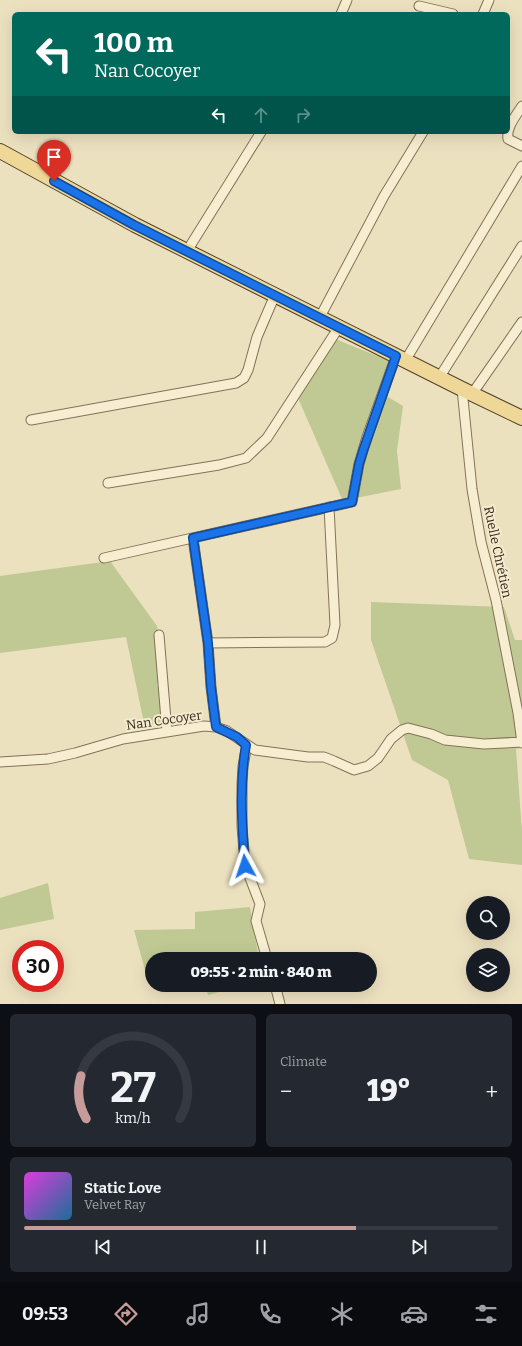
<!DOCTYPE html>
<html lang="en">
<head>
<meta charset="utf-8">
<style>
  body { margin:0; font-family:Bitter,serif; background:#242831; color:#f1f3f6; height:100vh; display:flex; flex-direction:column; font-size:15px; white-space:nowrap }
  * { box-sizing:border-box; margin:0 }
  p { font-size:13px; color:#9ea1a6 }
  .icon { flex:none; width:22px; height:22px; fill:none; stroke:currentColor; stroke-width:2; stroke-linecap:round; stroke-linejoin:round }
  .map { position:relative; height:1004px; overflow:hidden }
  .sheet { display:flex; flex-direction:column; gap:10px; padding:10px; background:#0d0f14; flex:1 }
  .sheet>* { flex:none }
  .guide { position:absolute; left:12px; top:12px; width:498px; height:122px; border-radius:6px; box-shadow:0 4px 16px #0002; background:#00695c; color:#fff; overflow:hidden }
  .controls { position:absolute; left:466px; top:896px; display:grid; gap:8px }
  .controls a { display:grid; place-items:center; width:44px; height:44px; border-radius:50%; background:#171b24; box-shadow:0 4px 16px #0002; font-size:20px }
  .speed { position:absolute; left:12px; top:940px; display:flex; gap:8px; font-size:20px; font-weight:700; text-align:center }
  .speed>* { display:grid; place-content:center; width:52px; height:52px; border-radius:50%; background:#171b24; box-shadow:0 4px 16px #0002; line-height:1 }
  .speed .limit { border:6px solid #d22; background:#fff; color:#111 }
  .pin { position:absolute; display:grid; place-items:center; width:34px; height:34px; color:#fff; margin:-41px -17px; border-radius:50% 50% 50% 0; rotate:-45deg; box-shadow:0 0 4px #0007 }
  .pin .icon { rotate:45deg }
  .me { position:absolute; width:44px; margin:-22px; rotate:355deg; stroke-linejoin:round; filter:drop-shadow(0 0 3px #0008) }
  .turn { display:flex; align-items:center; gap:14px; height:84px; padding:0 16px; font-size:18px }
  .turn .icon { width:52px; height:52px; stroke-width:2.5 }
  .turn b { display:block; font-size:28px; line-height:34px }
  .lanes { display:flex; align-items:center; height:38px; padding:0 16px; background:#0003; justify-content:center; gap:20px; direction:ltr }
  .lanes .off { opacity:.35 }
  .big { font-size:30px; font-weight:800; line-height:1.1 }
  .sheet .widget { flex:1; display:flex; flex-direction:column; justify-content:center; gap:6px; min-width:0; padding:0 14px; border-radius:6px; background:#242831 }
  .sheet .dial { align-items:center; gap:0 }
  .dial svg { height:104px; overflow:visible; fill:none; stroke:#363941; stroke-width:7; stroke-linecap:round; text-anchor:middle }
  .dial text { fill:#f1f3f6; stroke:none }
  .song { display:flex; align-items:center; gap:12px }
  .cover { width:48px; height:48px; border-radius:6px; background:linear-gradient(135deg,hsl(300 70% 55%),hsl(200 70% 35%)) }
  .played { height:4px; border-radius:2px; background:linear-gradient(90deg,#c69b9a 70%,#363941 70%) }
  .keys { display:flex; justify-content:space-around; direction:ltr }
  .heat { display:flex; justify-content:space-between; align-items:center; font-size:22px; direction:ltr }
  .sheet .tiles { flex:1; display:grid; gap:10px; grid-template-columns:1fr 1fr }
  .widget:last-child { grid-column:span 2 }
  .trip { position:absolute; left:145px; top:952px; width:232px; height:40px; border-radius:20px; background:#171b24; box-shadow:0 4px 16px #0002; font-weight:800; line-height:40px; text-align:center }
  .menu { display:flex; height:64px; justify-content:space-around; align-items:center; background:#090b0e; color:#9ea1a6 }
  .menu .icon { width:28px; height:28px }
  .menu .on { color:#c69b9a }
  .menu b { font-size:18px; color:#f1f3f6 }
  .map>svg:first-child { display:block }
  .green { fill:#c0c993 }
  .lines { fill:none; stroke-linecap:round; stroke-linejoin:round }
  .minor-casing { stroke:#847258; stroke-width:11 }
  .primary-casing { stroke:#51402c; stroke-width:16 }
  .minor { stroke:#f7eed1; stroke-width:9 }
  .primary { stroke:#efd897; stroke-width:14 }
  .route-casing { stroke:#114b97; stroke-width:10 }
  .route { stroke:#1a73e8; stroke-width:7 }
  .labels { text-anchor:middle; dominant-baseline:central; stroke-width:4; stroke-linejoin:round; paint-order:stroke }
  .street-label { font-size:13px; fill:#34291c; stroke:#f4ebce }
</style>
</head>
<body>
<div class="map">
<svg width="522" height="1004" viewBox="0 0 522 1004">
  <rect width="100%" height="100%" fill="#ece1bf"/>
  <path class="green" d="M335,339L395,363L383,394L403,406L397,451L401,489L356,498L342,499L298,398Z
    M110,561L157,626L168,681L157,684L167,722L145,728L126,637L0,653V576Z
    M371,602L504,607L515,640H522V748L516,749L522,831V865L469,859L448,780L412,760L371,640Z
    M48,883L54,919L0,930V898Z
    M250,907L259,959H152V971L145,970L134,930L195,929V912Z
    M205,985H246L208,995Z"/>
  <g class="lines">
    <g class="minor-casing">
      <path id="minor" d="M419,6L453,14
        M341,14L347,0
        M483,14L489,0
        M522,106C516,116 506,127 508,139L522,146
        M187,251L261,132
        M320,317L384,196L423,132
        M405,361L522,166
        M439,378L522,246
        M462,389L472,489L481,542L496,600L518,713L522,743
        M472,394L522,322
        M31,420L236,383L244,378L248,370L257,337L275,295
        M108,483L219,465L246,458L267,438L339,327
        M193,538L208,643L211,687L216,727
        M104,558L352,502L359,464L367,437L396,356
        M159,635L167,732
        M208,643L325,642L332,638L335,625L329,507
        M247,745L243,766L242,784V826L245,865L260,904L256,921L267,959
        M0,762L48,759L75,753L123,739L204,726L216,727L227,731L255,750L308,757H324L334,761L354,770L368,766L378,758L391,739L402,730L408,728L431,734L445,740L484,744L522,742
        M275,985L280,1004"/>
    </g>
    <g class="primary-casing">
      <path id="primary" d="M0,151L135,225L462,389L522,418"/>
    </g>
    <use href="#minor" class="minor"/>
    <use href="#primary" class="primary"/>
  </g>
  <g class="lines">
    <g class="route-casing">
      <path id="route" d="M54,181L134,225L396,356L363,451L359,464L352,502L193,538L208,643L211,687L216,727L237,737L246,745C239,785 242,825 245,866"/>
    </g>
    <use href="#route" class="route"/>
  </g>
  <g class="labels">
    <g class="street-label">
      <text transform="translate(498 552) rotate(78)">Ruelle Chrétien</text>
      <text transform="translate(164 720) rotate(-8)">Nan Cocoyer</text>
    </g>
  </g>
</svg>
<div class="controls">
<a><svg class="icon" aria-label="search" viewBox="0 0 24 24"><circle cx="10" cy="10" r="6"/><path d="M15 15l6 6"/></svg></a>
<a><svg class="icon" aria-label="layers" viewBox="0 0 24 24"><path d="M12 4l9 5-9 5-9-5zM3 14l9 5 9-5"/></svg></a>
</div>
<div class="speed"><div class="limit">30</div></div>
<div class="pin" style="left:54px;top:181px;background:#d93025"><svg class="icon" aria-label="arrive" viewBox="0 0 24 24"><path d="M6 21V4h12l-3 4 3 4H6"/></svg></div>
<svg class="me" style="left:245px;top:866px" viewBox="-20 -20 40 40"><path d="M0-17L14 15 0 8-14 15z" fill="#1a73e8" stroke="#fff" stroke-width="4"/></svg>
<div class="trip">09:55 · 2 min · 840 m</div>
<div class="guide">
<div class="turn"><svg class="icon" aria-label="left" viewBox="0 0 24 24"><path d="M17 20v-9H6M10 6l-5 5 5 5"/></svg><div><b>100 m</b>Nan Cocoyer</div></div>
<div class="lanes"><svg class="icon" aria-label="left" viewBox="0 0 24 24"><path d="M17 20v-9H6M10 6l-5 5 5 5"/></svg><svg class="icon off" aria-label="ahead" viewBox="0 0 24 24"><path d="M12 20V5M6 11l6-6 6 6"/></svg><svg class="icon off" aria-label="right" viewBox="0 0 24 24"><path d="M7 20v-9h11M14 6l5 5-5 5"/></svg></div>
</div>
</div>
<section class="sheet">
<div class="tiles">
<div class="widget dial"><svg viewBox="0 0 100 80">
<path d="M14 69A42 42 0 1 1 86 69"/>
<path d="M14 69A42 42 0 0 1 10 36" stroke="#c69b9a"/>
<text x="50" y="56" font-size="32" font-weight="700">27</text>
<text x="50" y="72" font-size="11">km/h</text>
</svg></div>
<div class="widget"><p>Climate</p>
<div class="heat"><a>−</a><b class="big">19°</b><a>+</a></div>
</div>
<div class="widget">
<div class="song"><i class="cover"></i><div><b>Static Love</b><p>Velvet Ray</p></div></div>
<div class="played"></div>
<div class="keys"><svg class="icon" aria-label="previous" viewBox="0 0 24 24"><path d="M18 5L8 12l10 7zM5 5v14"/></svg><svg class="icon" aria-label="pause" viewBox="0 0 24 24"><path d="M8 5v14M16 5v14"/></svg><svg class="icon" aria-label="next" viewBox="0 0 24 24"><path d="M6 5l10 7-10 7zM19 5v14"/></svg></div>
</div>
</div>
</section>
<nav class="menu">
<b>09:53</b>
<svg class="icon on" aria-label="directions" viewBox="0 0 24 24"><path d="M12 3l9 9-9 9-9-9zM9 14v-3h6M13 9l2 2-2 2"/></svg>
<svg class="icon" aria-label="music" viewBox="0 0 24 24"><path d="M9 18V5l10-2v13"/><circle cx="6" cy="18" r="3"/><circle cx="16" cy="16" r="3"/></svg>
<svg class="icon" aria-label="phone" viewBox="0 0 24 24"><path d="M5 4h4l2 5-3 2q2 4 5 5l2-3 5 2v4C11 20 4 13 5 4z"/></svg>
<svg class="icon" aria-label="climate" viewBox="0 0 24 24"><path d="M12 3v18M4 7l16 10M4 17L20 7"/></svg>
<svg class="icon" aria-label="car" viewBox="0 0 24 24"><path d="M5 17H2v-5l4-1 3-4h7l3 4 3 1v5h-3M9 17h6M6 11h13"/><circle cx="7" cy="17" r="2"/><circle cx="17" cy="17" r="2"/></svg>
<svg class="icon" aria-label="filters" viewBox="0 0 24 24"><path d="M4 7h16M4 17h16"/><circle cx="9" cy="7" r="2"/><circle cx="15" cy="17" r="2"/></svg>
</nav>
</body>
</html>
